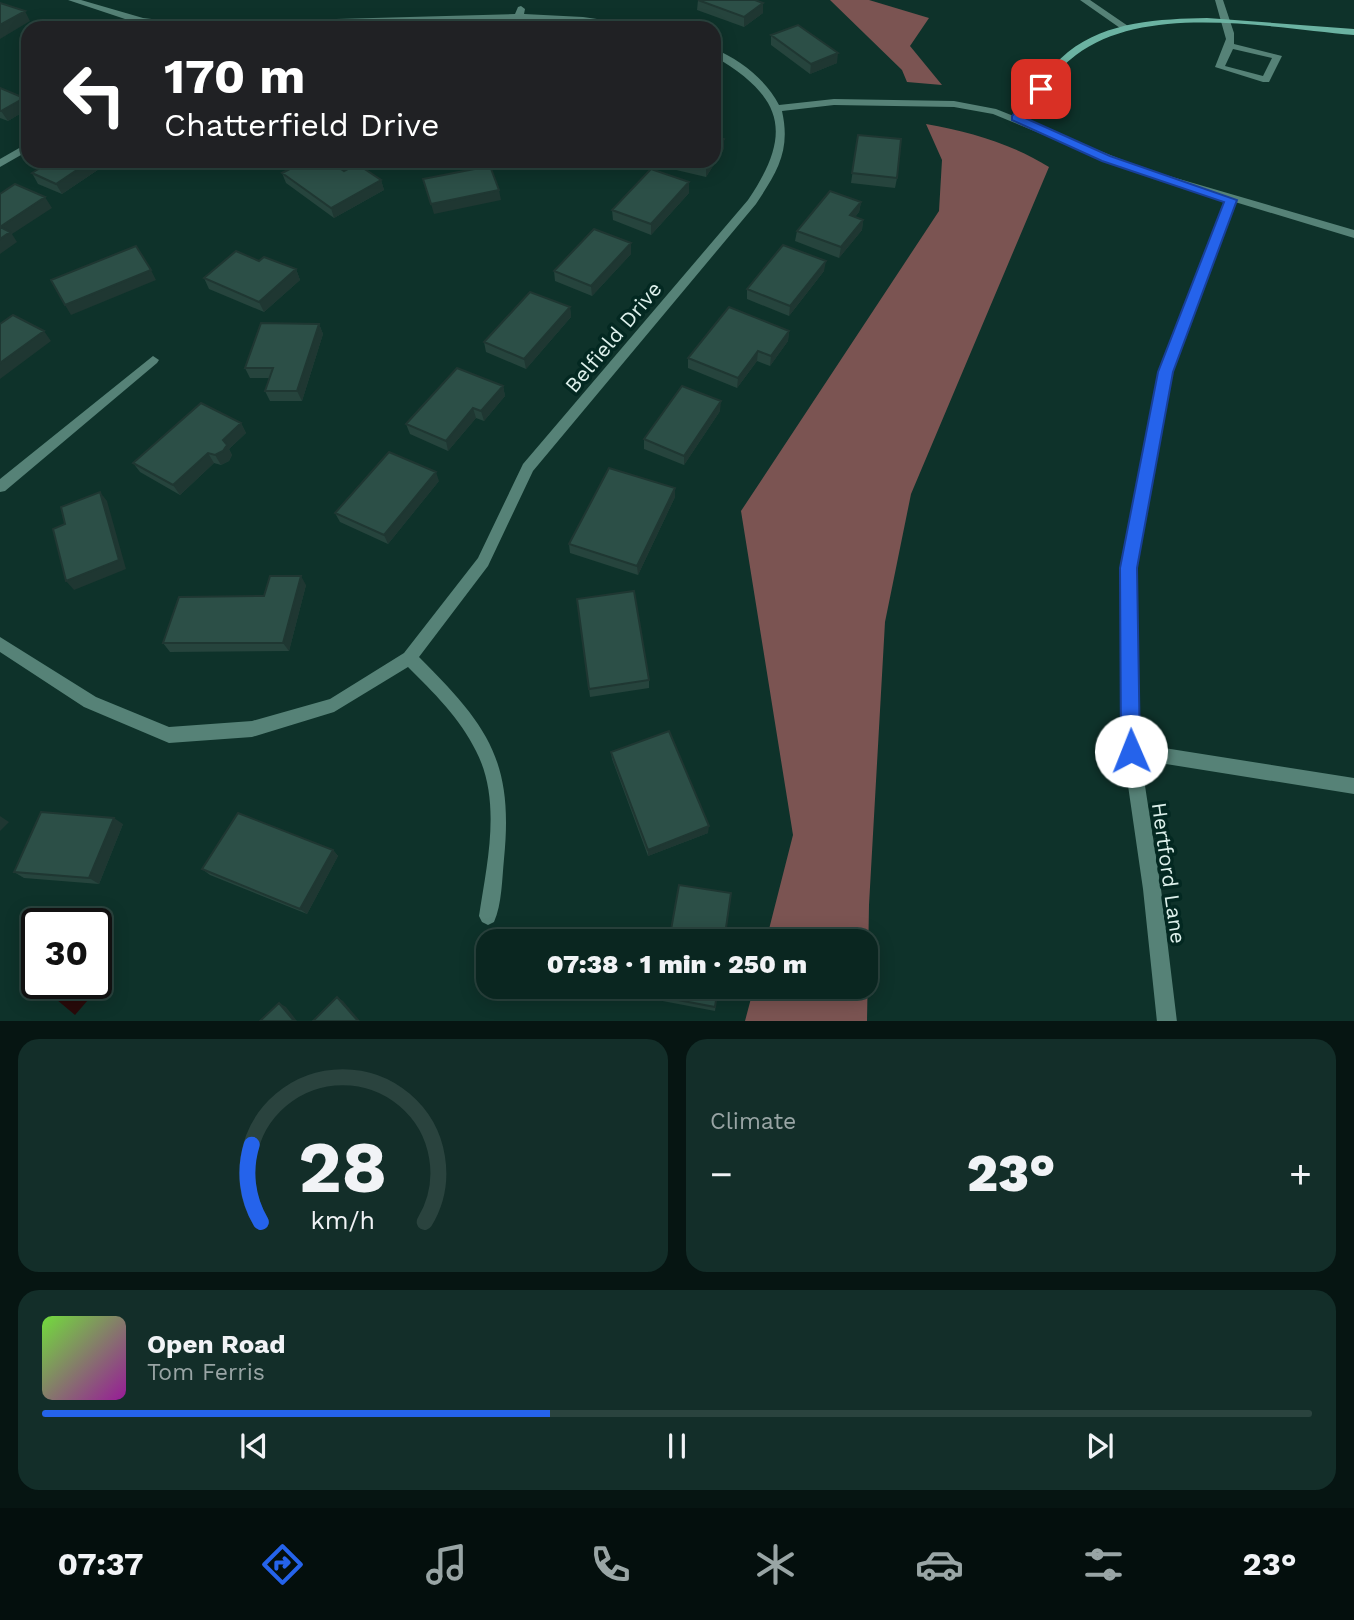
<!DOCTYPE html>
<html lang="en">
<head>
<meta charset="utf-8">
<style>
  body { margin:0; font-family:"Work Sans",sans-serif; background:#132e29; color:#f1f3f6; height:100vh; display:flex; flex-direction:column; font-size:26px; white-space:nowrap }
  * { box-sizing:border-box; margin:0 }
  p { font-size:23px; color:#99a5a5 }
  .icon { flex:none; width:38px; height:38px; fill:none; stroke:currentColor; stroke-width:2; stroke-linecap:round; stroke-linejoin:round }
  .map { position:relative; height:1021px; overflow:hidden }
  .sheet { display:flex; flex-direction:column; gap:18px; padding:18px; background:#061512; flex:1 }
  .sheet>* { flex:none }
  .banner { position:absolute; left:21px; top:21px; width:700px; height:147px; border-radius:21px; box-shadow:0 4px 18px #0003,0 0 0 2px #2a433e; background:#202124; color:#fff; overflow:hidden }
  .speed { position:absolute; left:21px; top:908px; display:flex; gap:14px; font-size:35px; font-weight:700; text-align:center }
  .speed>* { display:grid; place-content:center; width:91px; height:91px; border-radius:50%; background:#0a2620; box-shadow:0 4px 18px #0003,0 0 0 2px #2a433e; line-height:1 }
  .speed .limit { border:4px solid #111; border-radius:10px; background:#fff; color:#111 }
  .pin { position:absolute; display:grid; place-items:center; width:60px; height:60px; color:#fff; margin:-30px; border-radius:14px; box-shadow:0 4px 10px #0006 }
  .me { position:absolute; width:77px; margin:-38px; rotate:359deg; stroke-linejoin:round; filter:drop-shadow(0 0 5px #0008) }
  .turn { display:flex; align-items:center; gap:24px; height:147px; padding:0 28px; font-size:32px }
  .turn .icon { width:91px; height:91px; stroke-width:2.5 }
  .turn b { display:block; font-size:49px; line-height:60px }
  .big { font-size:52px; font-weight:800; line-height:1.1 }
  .sheet .tile { flex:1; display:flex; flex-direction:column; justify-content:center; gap:10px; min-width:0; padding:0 24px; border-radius:21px; background:#132e29 }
  .sheet .dial { align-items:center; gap:0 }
  .dial svg { height:182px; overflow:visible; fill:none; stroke:#2a433e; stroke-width:7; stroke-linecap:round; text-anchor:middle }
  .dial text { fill:#f1f3f6; stroke:none }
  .song { display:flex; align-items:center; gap:21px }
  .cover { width:84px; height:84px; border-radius:10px; background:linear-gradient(135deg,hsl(100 70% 55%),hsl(300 70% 35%)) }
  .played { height:7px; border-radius:4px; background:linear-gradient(90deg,#2563eb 40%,#2a433e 40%) }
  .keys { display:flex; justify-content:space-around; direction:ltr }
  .heat { display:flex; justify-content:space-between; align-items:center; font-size:38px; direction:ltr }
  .sheet .tiles { flex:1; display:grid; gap:18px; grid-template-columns:1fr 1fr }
  .tile:last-child { grid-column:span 2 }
  .trip { position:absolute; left:476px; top:929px; width:402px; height:70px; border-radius:21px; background:#0a2620; box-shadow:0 4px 18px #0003,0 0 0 2px #2a433e; font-weight:800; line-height:70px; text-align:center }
  .tab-bar { display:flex; height:112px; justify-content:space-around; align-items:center; background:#040f0d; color:#99a5a5 }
  .tab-bar .icon { width:49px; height:49px }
  .tab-bar .active { color:#2563eb }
  .tab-bar b { font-size:32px; color:#f1f3f6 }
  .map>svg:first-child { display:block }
  .forest { fill:#7b5452 }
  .water { fill:#290a0a }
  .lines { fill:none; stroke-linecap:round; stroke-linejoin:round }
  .lane { fill:#568277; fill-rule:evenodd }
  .street { fill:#568277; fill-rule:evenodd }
  .secondary { fill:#6bb3a2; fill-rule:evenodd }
  .wall { fill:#26443d }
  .shaded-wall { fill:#1f3732 }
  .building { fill:#2c4f47; stroke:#1f3732; stroke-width:2 }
  .route { fill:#2563eb; stroke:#184099; stroke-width:2 }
  .labels { text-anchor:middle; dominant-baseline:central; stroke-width:7; stroke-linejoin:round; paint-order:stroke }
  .street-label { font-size:21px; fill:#ddf0eb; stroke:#032821 }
</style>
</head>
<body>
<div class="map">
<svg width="1354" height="1022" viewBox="0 0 1354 1022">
  <rect width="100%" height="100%" fill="#0e322a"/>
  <path class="forest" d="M830,0H869L929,18L910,46L942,85L907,82L902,70Z
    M926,124C970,132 1010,143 1049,167L911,494L885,622L869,905L867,1021H745L754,987H866V942L766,941L793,835L741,511L939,211L942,160Z"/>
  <path class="water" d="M96,969L107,978L75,1015L38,984H96Z"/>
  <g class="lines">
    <path class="lane" d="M1080,0H1090L1128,26L1120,28Z
      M1215,0H1223L1234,33V44L1282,56L1269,82H1263L1215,67L1226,39ZM1233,49L1272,58L1263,76L1225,66Z"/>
    <path class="street" d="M68,0H81L143,18L186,23L515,14L518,7L521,6L525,9L524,14L583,17L639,25L644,28L522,19L520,28H510L513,19L414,21L265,28H175L125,19Z
      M714,49C740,59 766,80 779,105L834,99L954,101L996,109L1145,169L1354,230V238L1235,202L1171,372L1135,568L1139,744L1354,778V794L1141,760L1161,889L1177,1022H1157L1143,889L1123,751L1121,568L1159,372L1226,200L1137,173L993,114L954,107L834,105L782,111C791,151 777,172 756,204L533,471L488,566L419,657C487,725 514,760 504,859C502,879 502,904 494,922L488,925L482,922L479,916C487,863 502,801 476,751C460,718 433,692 408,667L334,712L252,737L169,743L84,707L0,652V637L96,697L169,727L252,721L330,699L404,653L478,558L523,464L748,200C794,132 783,97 714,56Z
      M28,143V151L0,167V159Z
      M153,356L159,360L157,363L5,491L0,492V479Z"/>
    <path class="secondary" d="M1207,18L1354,29V35C1271,28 1146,2 1076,55C1053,72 1037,99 1020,120L1011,118C1028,96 1046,70 1068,52C1107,21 1160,19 1207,18Z"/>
  </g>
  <path class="wall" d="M698,0L763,3V13L744,27L697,10Z
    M771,35L837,63L810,74L771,45Z
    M0,88L28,105V109L8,121L0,118Z
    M858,135L897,178L895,188L851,183Z
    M724,149L706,177L672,169V161H714Z
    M51,161H111L62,194L38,184L32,173Z
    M344,171L381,180L384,190L334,218L286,183L282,173Z
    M689,193L651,235L613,220L612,210Z
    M861,202L859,212L855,217L863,220L862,230L839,258L795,241L797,231Z
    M631,254L592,296L555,281L554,271Z
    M259,261L296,269L300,280L264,312L209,289L204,278Z
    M824,271L789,316L747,299V289Z
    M570,307L571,317L526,369L486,352L484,342Z
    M319,324L323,334L302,401H270L265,391L269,378H250L245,368Z
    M789,331L788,341L770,366L757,361L737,388L688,368V358Z
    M503,386L505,396L484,421L476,418L448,451L410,434L406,424Z
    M720,411L684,465L644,449V439Z
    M241,423L246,433L229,449L232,455L229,461L221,465L214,463L180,495L140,472L133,463Z
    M439,481L388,544L340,522L335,513Z
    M675,497L638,575L570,553L569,544Z
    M306,585L289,651L170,652L163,643L264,596Z
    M577,599L649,680V688L590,697Z
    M611,752L708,833L648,856L612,759Z
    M123,824L99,884L24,878L14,872Z
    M333,850L338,856L307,914L210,875L202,869Z
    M718,987L715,1011L626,994L625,990Z"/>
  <path class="shaded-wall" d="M763,3V13L744,27V17Z
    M25,11L30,21L0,39V25Z
    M838,53L837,63L810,74L811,64Z
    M24,98L28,105V109L8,121L1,111Z
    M724,139V149L706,177V167L710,161H714V154Z
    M90,161H111L62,194L56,184Z
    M381,180L384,190L334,218L331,208Z
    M689,182V193L651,235V224Z
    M499,190L501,200L434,214L431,204Z
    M45,197L52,208L12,234L17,242L0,254V227Z
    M861,202L859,212L848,225L850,215Z
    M863,220L862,230L839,258L841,247Z
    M631,243V254L592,296L591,286Z
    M826,261L824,271L789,316L790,306Z
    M296,269L300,280L264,312L259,302Z
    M151,270L156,280L71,315L65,305Z
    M570,307L571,317L526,369L524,359Z
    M319,324L323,334L302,401L297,391Z
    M44,331L51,341L0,379V363Z
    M789,331L788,341L770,366L771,356Z
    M758,351L757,361L737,388L738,378Z
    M503,386L505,396L484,421L481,411Z
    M721,401L720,411L684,465V456Z
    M473,408L476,418L448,451L446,441Z
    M241,423L246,433L229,449L232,455L229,461L221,465L215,455L223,440Z
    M208,453L214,463L180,495L173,485Z
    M436,472L439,481L388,544L384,535Z
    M675,488V497L638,575L637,566Z
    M100,492L107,501L126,569L74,590L66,581Z
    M301,576L306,585L289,651L283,643Z
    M0,816L9,822L0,831Z
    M114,818L123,824L99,884L89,878Z
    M709,826L708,833L648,856V850Z
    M333,850L338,856L307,914L300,909Z
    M337,997L343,1001L360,1021H358Z
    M279,1003L286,1007L297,1021H294Z"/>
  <path class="building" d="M698,0H755L763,3L744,17Z
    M0,3L25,11L0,25Z
    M798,25L838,53L811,64L771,35Z
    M0,88L24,98L1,111H0Z
    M858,135L901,139L897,178L852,173Z
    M714,136L724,139L714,154Z
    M51,161H90L56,184L32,173Z
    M305,161H329L344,171L357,164L381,180L331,208L282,173Z
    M683,161H710L706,167Z
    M490,166L499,190L431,204L423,179Z
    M651,169L689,182L651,224L612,210Z
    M15,184L45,197L0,227L10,232L0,239V194Z
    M830,191L861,202L850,215L863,220L841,247L797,231Z
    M594,229L631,243L591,286L554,271Z
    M783,245L826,261L790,306L747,289Z
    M136,246L151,270L65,305L51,280Z
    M236,251L259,261L264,257L296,269L259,302L204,278Z
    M530,292L570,307L524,359L484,342Z
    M729,307L789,331L771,356L758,351L738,378L688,358Z
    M13,315L44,331L0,363V324Z
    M261,323L319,324L297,391H265L273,368H245Z
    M457,368L503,386L481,411L473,408L446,441L406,424Z
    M682,386L721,401L684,456L644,439Z
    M201,403L241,423L223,440L227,445L223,451L215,455L208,453L173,485L133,463Z
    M389,452L436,472L384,535L335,513Z
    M609,468L675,488L637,566L569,544Z
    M100,492L119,560L66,581L53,529L65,524L61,507Z
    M270,576H301L283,643H163L179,597L264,596Z
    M634,591L649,680L589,689L577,599Z
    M669,731L709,826L648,850L611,752Z
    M41,812L114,818L89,878L14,872Z
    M238,813L333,850L300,909L202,869Z
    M679,885L731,893L724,942H635L636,935L669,941Z
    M626,987H718L715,1007L625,990Z
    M337,997L358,1021H313Z
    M279,1003L294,1021H260Z"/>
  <path class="route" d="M1037,87L1046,89L1023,117L1110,156L1237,200L1173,372L1137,568L1140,751L1137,758L1131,760L1124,758L1121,751L1120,568L1158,372L1224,202L1102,161L1012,120V116Z"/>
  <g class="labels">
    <g class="street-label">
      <text transform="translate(613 337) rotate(-50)">Belfield Drive</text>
      <text transform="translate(1169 873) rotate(82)">Hertford Lane</text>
    </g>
  </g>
</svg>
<div class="speed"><div class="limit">30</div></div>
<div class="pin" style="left:1041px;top:89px;background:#d93025"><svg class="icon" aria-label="arrive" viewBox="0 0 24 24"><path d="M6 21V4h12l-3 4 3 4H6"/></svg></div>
<svg class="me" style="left:1131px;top:751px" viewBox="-20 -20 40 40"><circle r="19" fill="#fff"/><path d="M0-13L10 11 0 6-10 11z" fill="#2563eb"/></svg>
<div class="trip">07:38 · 1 min · 250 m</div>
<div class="banner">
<div class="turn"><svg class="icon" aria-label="left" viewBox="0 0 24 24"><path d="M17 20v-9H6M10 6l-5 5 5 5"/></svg><div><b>170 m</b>Chatterfield Drive</div></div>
</div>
</div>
<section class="sheet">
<div class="tiles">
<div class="tile dial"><svg viewBox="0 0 100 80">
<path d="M14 69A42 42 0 1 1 86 69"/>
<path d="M14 69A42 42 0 0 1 10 35" stroke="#2563eb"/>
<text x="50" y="56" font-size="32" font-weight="700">28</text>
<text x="50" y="72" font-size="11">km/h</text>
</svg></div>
<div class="tile"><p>Climate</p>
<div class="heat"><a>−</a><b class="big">23°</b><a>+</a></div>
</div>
<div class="tile">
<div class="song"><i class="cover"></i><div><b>Open Road</b><p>Tom Ferris</p></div></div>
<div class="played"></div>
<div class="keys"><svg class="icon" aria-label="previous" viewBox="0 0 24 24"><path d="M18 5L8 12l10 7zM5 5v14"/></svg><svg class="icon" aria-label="pause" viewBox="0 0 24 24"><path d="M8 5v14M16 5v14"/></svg><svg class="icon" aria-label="next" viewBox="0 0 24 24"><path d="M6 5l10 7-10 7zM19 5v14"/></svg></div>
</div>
</div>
</section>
<nav class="tab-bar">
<b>07:37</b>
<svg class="icon active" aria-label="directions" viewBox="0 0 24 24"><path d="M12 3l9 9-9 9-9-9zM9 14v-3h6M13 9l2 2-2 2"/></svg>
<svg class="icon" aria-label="music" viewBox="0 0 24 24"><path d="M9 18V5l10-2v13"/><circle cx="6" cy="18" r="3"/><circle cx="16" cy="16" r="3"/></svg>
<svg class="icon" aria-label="phone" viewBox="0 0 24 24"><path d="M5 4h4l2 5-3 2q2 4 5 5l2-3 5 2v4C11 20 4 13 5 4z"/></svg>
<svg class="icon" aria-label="climate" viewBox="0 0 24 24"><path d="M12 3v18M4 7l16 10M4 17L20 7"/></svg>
<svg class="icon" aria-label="car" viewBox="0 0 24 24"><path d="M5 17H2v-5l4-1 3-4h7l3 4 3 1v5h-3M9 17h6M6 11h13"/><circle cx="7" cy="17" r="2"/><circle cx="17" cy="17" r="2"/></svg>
<svg class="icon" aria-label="filters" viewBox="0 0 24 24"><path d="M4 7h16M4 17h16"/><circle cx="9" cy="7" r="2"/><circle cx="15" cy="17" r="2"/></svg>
<b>23°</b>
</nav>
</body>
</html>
